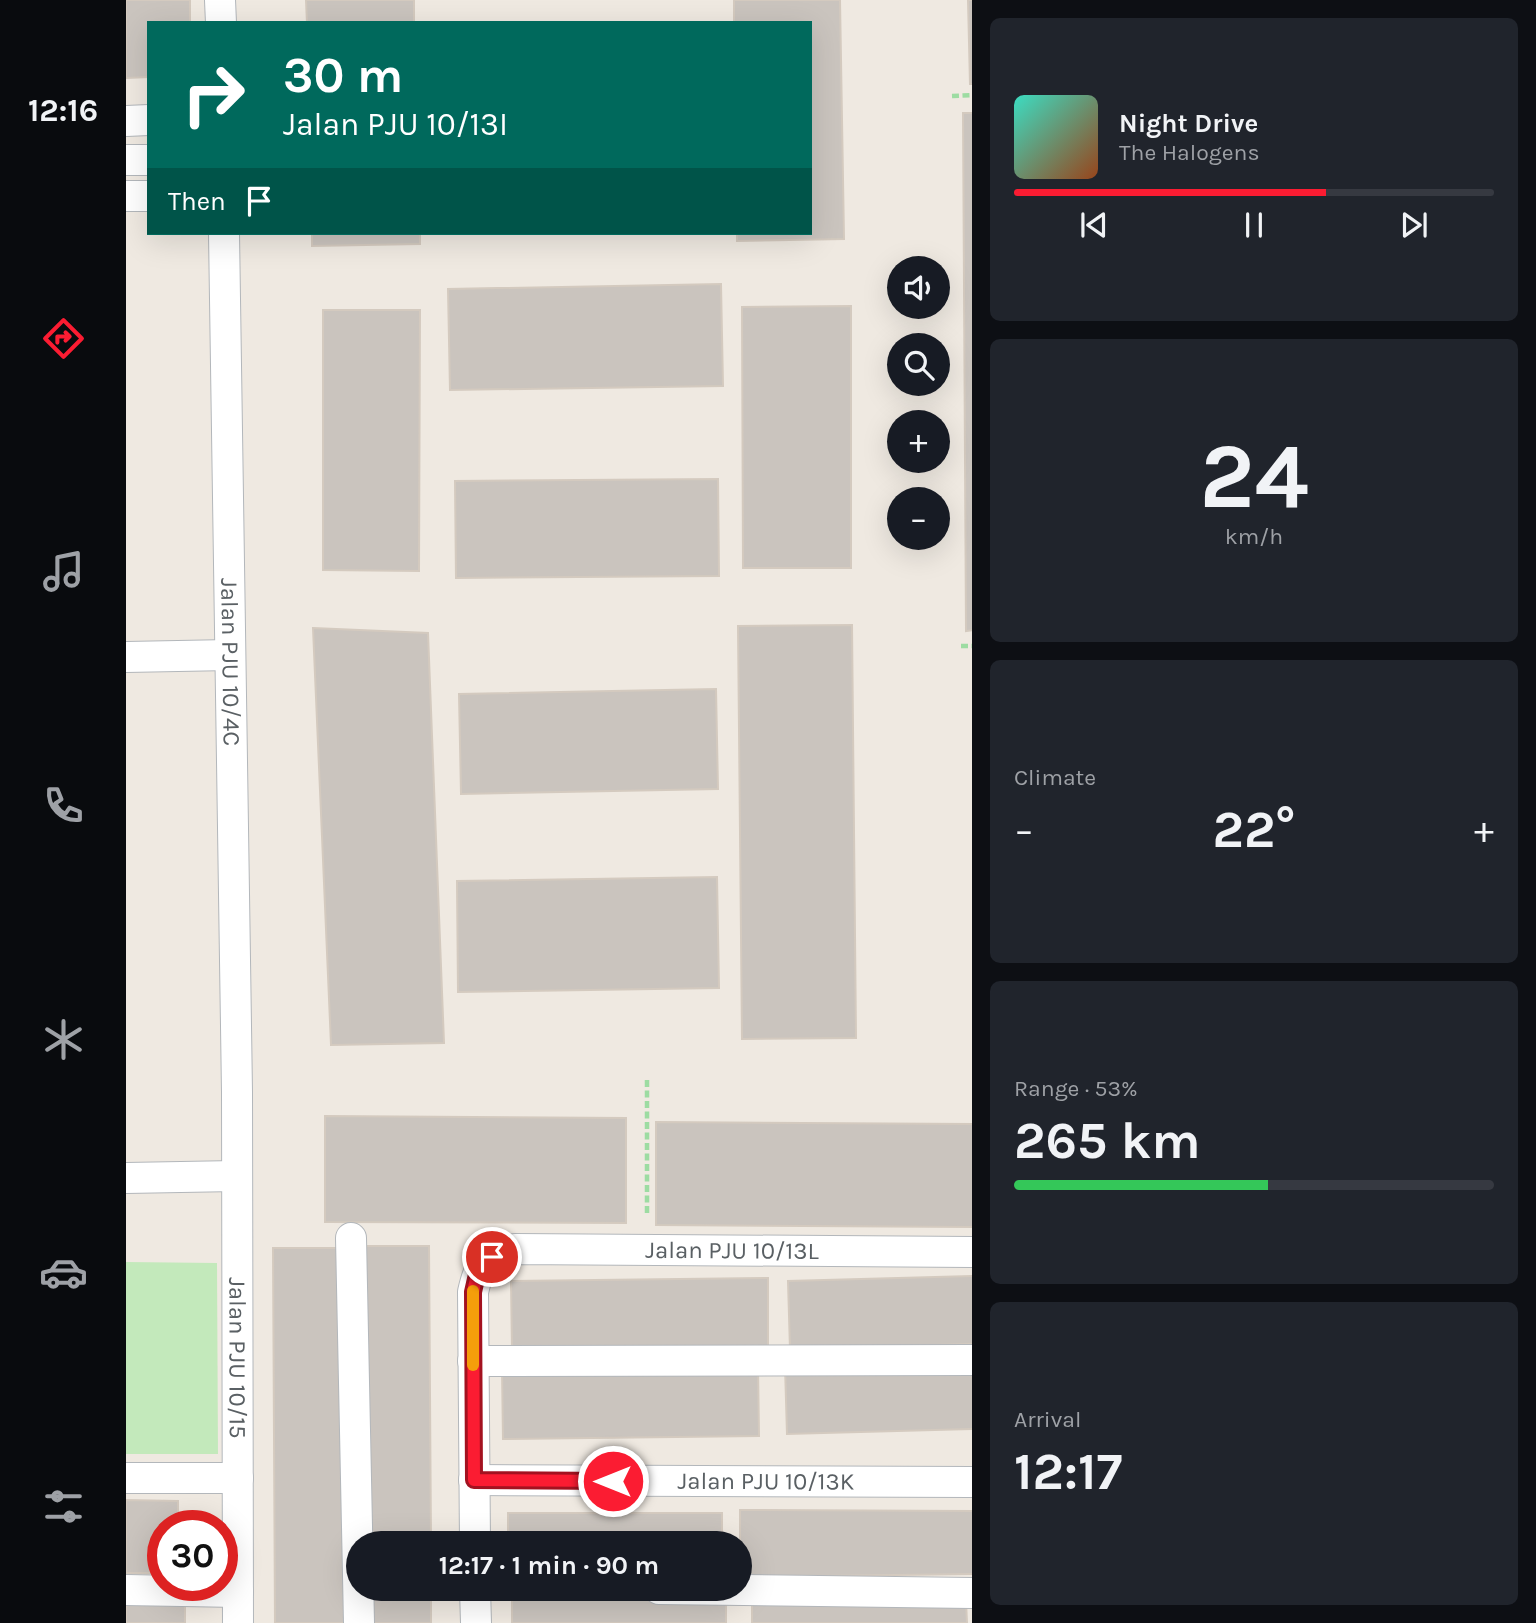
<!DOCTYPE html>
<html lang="en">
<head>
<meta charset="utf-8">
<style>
  body { margin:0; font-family:Karla,sans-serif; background:#20242c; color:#f1f3f6; height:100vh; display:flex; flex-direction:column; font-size:26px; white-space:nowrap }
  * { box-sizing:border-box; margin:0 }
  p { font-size:23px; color:#9ea1a6 }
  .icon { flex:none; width:38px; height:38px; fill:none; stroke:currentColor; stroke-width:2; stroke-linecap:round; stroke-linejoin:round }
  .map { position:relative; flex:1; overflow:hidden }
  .drawer { display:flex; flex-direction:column; gap:18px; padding:18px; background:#0d0f14; width:564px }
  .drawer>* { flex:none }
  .banner { position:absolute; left:21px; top:21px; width:665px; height:214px; border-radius:0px; box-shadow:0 7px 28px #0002; background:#00695c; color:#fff; overflow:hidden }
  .fabs { position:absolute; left:761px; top:256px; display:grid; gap:14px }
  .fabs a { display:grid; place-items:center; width:63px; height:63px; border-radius:50%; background:#171b24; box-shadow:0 7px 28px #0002; font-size:35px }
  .speed { position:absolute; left:21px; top:1510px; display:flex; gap:14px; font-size:35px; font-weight:700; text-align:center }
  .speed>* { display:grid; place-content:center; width:91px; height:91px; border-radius:50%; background:#171b24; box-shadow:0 7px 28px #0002; line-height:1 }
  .speed .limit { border:10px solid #d22; background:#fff; color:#111 }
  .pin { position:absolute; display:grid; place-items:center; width:60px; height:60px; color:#fff; margin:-30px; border:4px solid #fff; border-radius:50%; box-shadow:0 2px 7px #0007 }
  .me { position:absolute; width:77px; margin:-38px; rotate:270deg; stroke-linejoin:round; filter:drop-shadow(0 0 5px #0008) }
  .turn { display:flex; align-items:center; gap:24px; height:147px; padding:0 21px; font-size:32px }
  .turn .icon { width:91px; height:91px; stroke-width:2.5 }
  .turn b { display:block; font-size:49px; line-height:60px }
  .then { display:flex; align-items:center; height:66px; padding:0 21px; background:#0003; gap:14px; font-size:26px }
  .big { font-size:52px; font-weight:700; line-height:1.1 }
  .drawer .widget { flex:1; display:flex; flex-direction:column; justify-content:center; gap:10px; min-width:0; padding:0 24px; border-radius:10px; background:#20242c }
  .drawer .dial { align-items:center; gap:0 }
  .dial b { font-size:91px; line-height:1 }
  .song { display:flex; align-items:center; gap:21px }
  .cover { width:84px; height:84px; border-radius:10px; background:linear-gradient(135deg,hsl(170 70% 55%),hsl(20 70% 35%)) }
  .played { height:7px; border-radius:4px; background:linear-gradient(90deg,#fb1c32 65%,#363941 65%) }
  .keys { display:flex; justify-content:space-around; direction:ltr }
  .heat { display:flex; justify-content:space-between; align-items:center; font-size:38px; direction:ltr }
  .charge { height:10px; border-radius:5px; background:linear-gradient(90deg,#34c759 53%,#363941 0) }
  .trip { position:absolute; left:220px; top:1531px; width:406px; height:70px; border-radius:35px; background:#171b24; box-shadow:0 7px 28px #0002; font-weight:700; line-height:70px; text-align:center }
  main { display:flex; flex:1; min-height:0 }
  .menu { display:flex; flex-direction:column; width:126px; justify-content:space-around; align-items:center; background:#090b0e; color:#9ea1a6 }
  .menu .icon { width:49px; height:49px }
  .menu .active { color:#fb1c32 }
  .menu b { font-size:32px; color:#f1f3f6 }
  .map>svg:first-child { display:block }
  .green { fill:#c3e9bb }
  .building { fill:#cac4be; stroke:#d4cabf; stroke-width:2 }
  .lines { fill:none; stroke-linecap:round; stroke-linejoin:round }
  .minor-casing { stroke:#b3b7bb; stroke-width:32 }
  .path { stroke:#9ddca2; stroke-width:4.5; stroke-dasharray:7 3.5; stroke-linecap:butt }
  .minor { stroke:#fff; stroke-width:30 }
  .route-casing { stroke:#a31220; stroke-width:18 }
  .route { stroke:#fb1c32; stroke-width:12 }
  .slow { stroke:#f59e0b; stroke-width:12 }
  .labels { text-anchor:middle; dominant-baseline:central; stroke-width:5; stroke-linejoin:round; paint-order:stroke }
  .street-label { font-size:24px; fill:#5a6064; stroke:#fff }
</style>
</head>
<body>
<main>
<nav class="menu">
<b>12:16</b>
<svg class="icon active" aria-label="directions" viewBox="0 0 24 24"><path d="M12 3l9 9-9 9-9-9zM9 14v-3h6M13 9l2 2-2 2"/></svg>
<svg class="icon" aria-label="music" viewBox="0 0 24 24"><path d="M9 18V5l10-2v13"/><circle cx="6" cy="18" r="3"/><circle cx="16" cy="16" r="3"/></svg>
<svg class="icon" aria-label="phone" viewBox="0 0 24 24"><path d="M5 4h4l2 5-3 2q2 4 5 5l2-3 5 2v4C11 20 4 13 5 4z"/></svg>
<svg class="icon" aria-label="climate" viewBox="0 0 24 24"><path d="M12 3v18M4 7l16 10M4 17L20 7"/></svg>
<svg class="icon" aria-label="car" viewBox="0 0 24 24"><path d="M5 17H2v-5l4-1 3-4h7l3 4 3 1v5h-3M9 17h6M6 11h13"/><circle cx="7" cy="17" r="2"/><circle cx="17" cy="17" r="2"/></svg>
<svg class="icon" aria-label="filters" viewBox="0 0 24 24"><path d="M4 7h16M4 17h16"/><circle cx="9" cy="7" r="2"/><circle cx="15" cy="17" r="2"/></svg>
</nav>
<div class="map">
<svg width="847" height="1623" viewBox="0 0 847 1623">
  <rect width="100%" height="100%" fill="#efe9e1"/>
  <path class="green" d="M0,1262L91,1263L92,1454H0Z"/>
  <path class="building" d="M0,0H64V23H23V77L0,78Z
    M180,0H288V23H181Z
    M608,0H714L718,239L611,241V233H684V23H608Z
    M842,0H847V84H844Z
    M837,113H847V630L840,631Z
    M186,233H294V244L186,246Z
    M595,284L597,386L324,390L322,289Z
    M725,306V568H617L616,307Z
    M197,310H294L293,571L197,570Z
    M592,479L593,576L330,578L329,481Z
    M726,625L730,1038L616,1039L612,626Z
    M187,628L302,633L318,1043L205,1045Z
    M590,689L592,789L335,794L333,694Z
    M591,877L593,988L332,992L331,881Z
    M199,1116L500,1118V1223L199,1222Z
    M530,1122L847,1124V1227L530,1225Z
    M233,1246H303L305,1544H235Z
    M147,1248H216L218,1623H149Z
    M847,1276V1344L664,1349L662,1281Z
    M642,1278V1348L386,1350L385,1281Z
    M847,1361V1429L661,1434L659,1366Z
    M632,1367L633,1436L377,1439L376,1369Z
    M0,1500L52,1501V1526H37V1573H0Z
    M614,1510L847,1511V1574L614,1577Z
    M382,1513H596V1544H382Z
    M235,1589H305V1623H235Z
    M0,1593H59V1623H0Z
    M386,1596L600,1597V1623H386Z
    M626,1601H840L841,1623H626Z"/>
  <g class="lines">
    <g class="minor-casing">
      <g id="minor">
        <path d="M94,0L95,23"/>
        <path d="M0,121L23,120"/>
        <path d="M0,160H23"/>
        <path d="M0,196H23"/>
        <path id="s1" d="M98,233L111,1092L112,1623"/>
        <path d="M0,657L104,655"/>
        <path d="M0,1178L110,1176"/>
        <path d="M225,1238L233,1623"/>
        <path d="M347,1361L847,1360"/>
        <path d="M0,1478H112"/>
        <path id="s2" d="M348,1480L847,1482"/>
        <path id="s3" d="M349,1544L347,1292C354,1261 360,1259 389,1249L847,1252"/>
        <path d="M349,1589L350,1623"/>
        <path d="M533,1589L847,1593"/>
        <path d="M0,1590L112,1592"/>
      </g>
    </g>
    <path class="path" d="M826,96L847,95
      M835,646H847
      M521,1213V1077"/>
    <use href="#minor" class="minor"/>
  </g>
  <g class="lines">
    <g class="route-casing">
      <path id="route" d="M366,1257L352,1270L347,1292L348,1480L487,1481"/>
    </g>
    <use href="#route" class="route"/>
    <path class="slow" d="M347,1365V1291"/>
  </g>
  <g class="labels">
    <g class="street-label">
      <text stroke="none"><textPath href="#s1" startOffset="429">Jalan PJU 10/4C</textPath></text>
      <text stroke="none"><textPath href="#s3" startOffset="534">Jalan PJU 10/13L</textPath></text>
      <text stroke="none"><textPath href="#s1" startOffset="1125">Jalan PJU 10/15</textPath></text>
      <text stroke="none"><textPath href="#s2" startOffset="292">Jalan PJU 10/13K</textPath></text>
    </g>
  </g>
</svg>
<div class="fabs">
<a><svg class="icon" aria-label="sound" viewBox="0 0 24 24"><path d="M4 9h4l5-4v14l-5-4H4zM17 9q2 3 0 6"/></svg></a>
<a><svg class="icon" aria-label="search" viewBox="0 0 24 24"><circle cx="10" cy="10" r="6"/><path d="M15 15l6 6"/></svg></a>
<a>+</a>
<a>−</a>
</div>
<div class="speed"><div class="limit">30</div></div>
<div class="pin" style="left:366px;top:1257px;background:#d93025"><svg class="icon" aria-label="arrive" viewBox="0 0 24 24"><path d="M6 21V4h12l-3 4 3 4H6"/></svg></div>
<svg class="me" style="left:487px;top:1481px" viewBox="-20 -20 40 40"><circle r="17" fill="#fb1c32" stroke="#fff" stroke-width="3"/><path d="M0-11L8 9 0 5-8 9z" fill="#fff"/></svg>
<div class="trip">12:17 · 1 min · 90 m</div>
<div class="banner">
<div class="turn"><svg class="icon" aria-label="right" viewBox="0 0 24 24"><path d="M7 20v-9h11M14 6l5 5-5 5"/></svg><div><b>30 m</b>Jalan PJU 10/13I</div></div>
<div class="then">Then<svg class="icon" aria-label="arrive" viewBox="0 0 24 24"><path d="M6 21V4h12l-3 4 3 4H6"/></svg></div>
</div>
</div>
<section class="drawer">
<div class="widget">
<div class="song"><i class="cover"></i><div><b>Night Drive</b><p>The Halogens</p></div></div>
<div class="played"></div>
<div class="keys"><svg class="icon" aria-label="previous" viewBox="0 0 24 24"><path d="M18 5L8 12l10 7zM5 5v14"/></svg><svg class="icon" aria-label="pause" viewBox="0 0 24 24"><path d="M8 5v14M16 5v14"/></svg><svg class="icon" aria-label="next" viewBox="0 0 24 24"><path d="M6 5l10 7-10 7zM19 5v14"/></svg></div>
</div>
<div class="widget dial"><b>24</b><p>km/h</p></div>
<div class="widget"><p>Climate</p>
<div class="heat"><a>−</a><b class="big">22°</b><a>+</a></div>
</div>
<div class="widget"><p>Range · 53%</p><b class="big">265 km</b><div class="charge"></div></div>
<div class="widget"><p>Arrival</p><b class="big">12:17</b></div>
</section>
</main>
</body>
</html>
